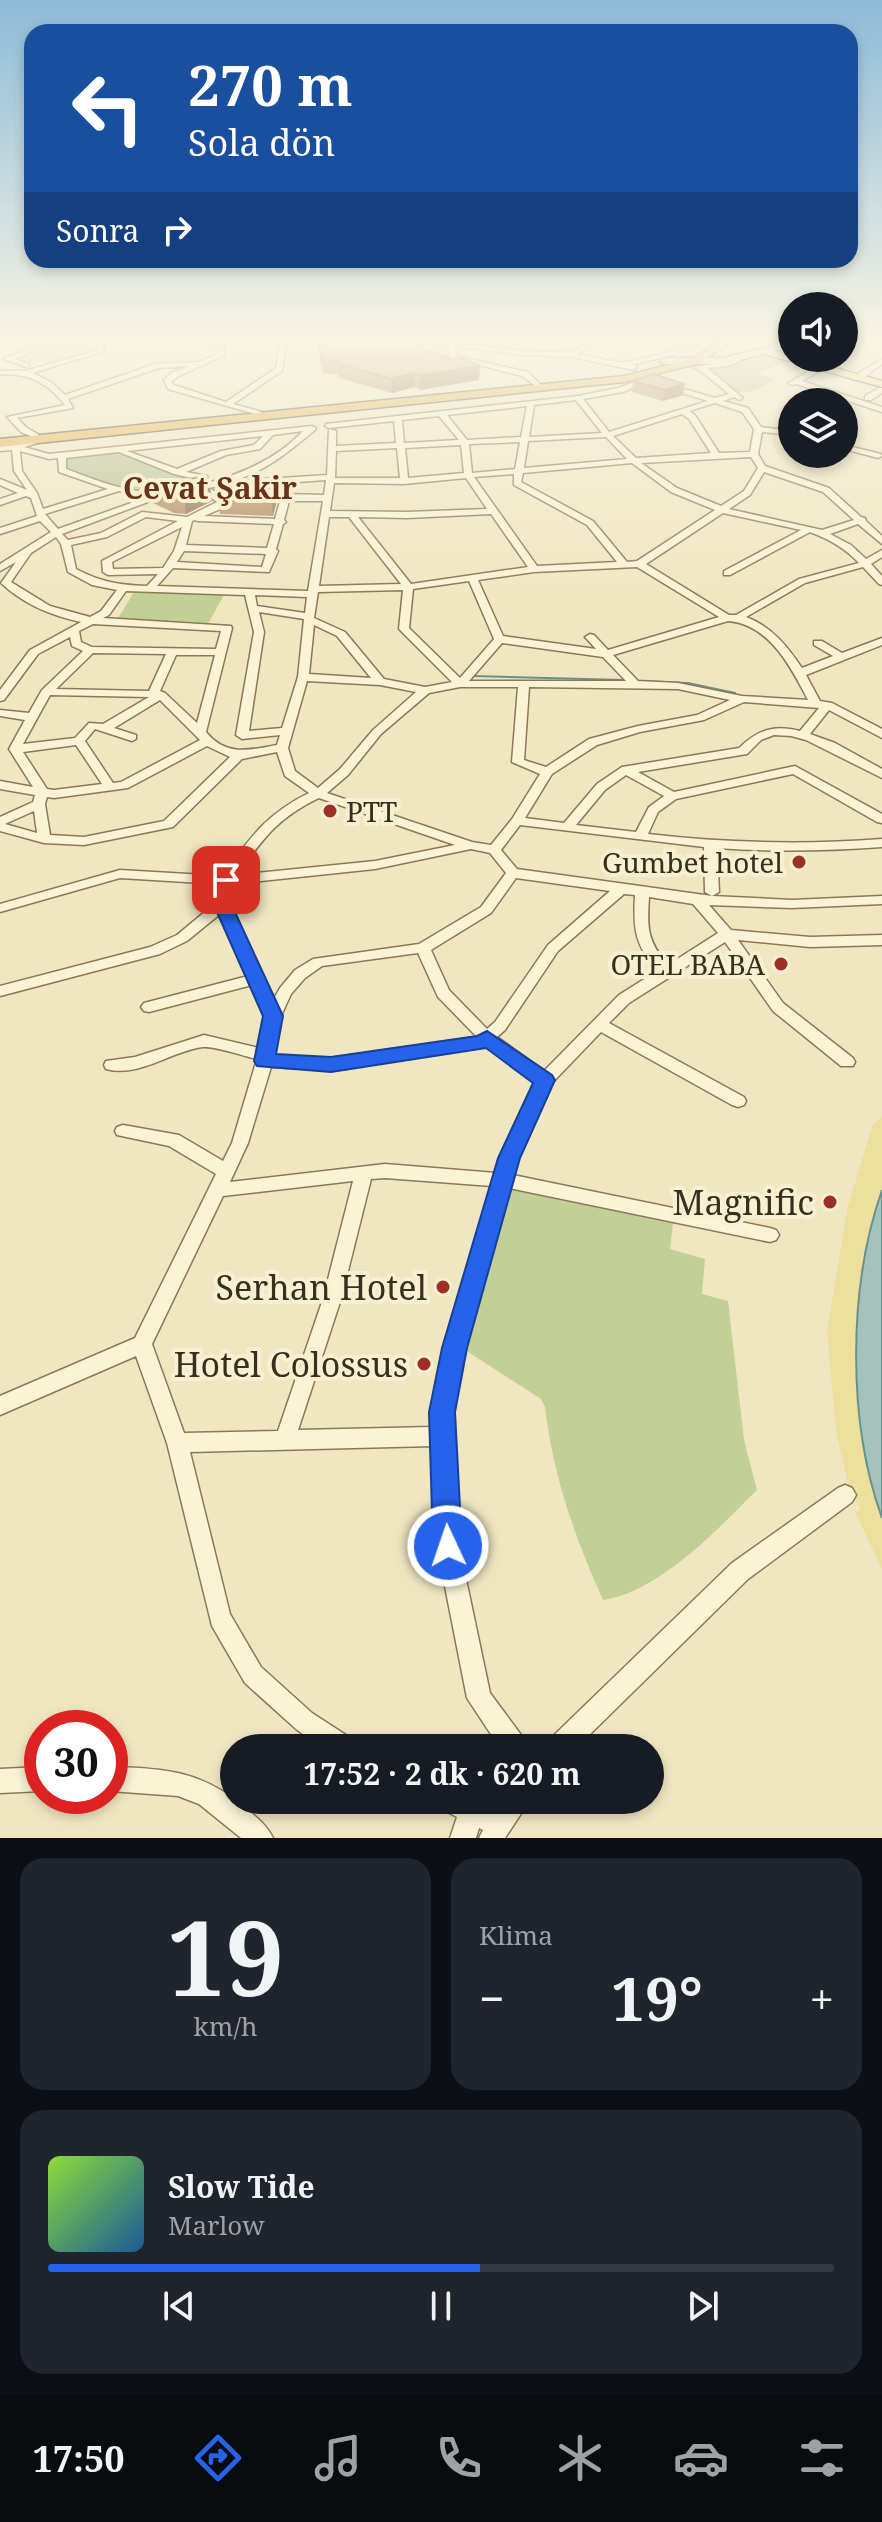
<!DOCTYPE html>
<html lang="tr">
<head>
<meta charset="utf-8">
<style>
  body { margin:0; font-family:"Noto Serif",serif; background:#20242c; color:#f1f3f6; height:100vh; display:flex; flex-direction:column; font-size:30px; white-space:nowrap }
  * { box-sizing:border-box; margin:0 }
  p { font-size:26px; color:#9ea1a6 }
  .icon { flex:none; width:44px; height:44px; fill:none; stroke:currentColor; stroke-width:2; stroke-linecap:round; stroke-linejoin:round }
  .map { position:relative; height:1838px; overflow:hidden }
  .panel { display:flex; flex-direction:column; gap:20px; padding:20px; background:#0d0f14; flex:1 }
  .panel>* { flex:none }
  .guide { position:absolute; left:24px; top:24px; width:834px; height:244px; border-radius:24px; box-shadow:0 4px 12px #0003; background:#1a4fa0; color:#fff; overflow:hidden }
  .tools { position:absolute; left:778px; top:292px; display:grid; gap:16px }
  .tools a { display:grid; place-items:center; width:80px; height:80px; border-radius:50%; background:#171b24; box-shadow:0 4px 12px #0003; font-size:40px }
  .speed { position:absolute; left:24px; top:1710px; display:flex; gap:16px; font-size:40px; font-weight:700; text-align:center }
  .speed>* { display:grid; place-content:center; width:104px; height:104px; border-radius:50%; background:#171b24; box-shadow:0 4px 12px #0003; line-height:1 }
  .speed .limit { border:12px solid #d22; background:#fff; color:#111 }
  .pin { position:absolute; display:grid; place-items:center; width:68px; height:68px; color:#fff; margin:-34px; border-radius:16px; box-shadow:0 4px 12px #0006 }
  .me { position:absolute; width:88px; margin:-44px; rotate:357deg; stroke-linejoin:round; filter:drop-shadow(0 0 6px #0008) }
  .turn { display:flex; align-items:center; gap:28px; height:168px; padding:0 32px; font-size:36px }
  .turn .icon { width:104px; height:104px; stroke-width:2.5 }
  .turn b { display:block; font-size:56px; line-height:68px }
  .then { display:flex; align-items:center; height:76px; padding:0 32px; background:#0003; gap:16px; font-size:30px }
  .big { font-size:60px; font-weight:700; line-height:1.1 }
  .panel .card { flex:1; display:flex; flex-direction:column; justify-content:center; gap:12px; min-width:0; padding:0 28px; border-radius:24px; background:#20242c }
  .panel .dial { align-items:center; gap:0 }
  .dial b { font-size:104px; line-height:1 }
  .song { display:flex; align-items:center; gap:24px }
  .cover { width:96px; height:96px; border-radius:12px; background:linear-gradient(135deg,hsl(90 70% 55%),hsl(210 70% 35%)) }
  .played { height:8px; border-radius:4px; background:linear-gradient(90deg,#2563eb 55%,#363941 55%) }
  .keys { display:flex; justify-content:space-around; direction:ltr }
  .heat { display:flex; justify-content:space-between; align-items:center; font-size:44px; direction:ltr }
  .panel .tiles { flex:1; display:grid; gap:20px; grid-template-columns:1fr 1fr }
  .card:last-child { grid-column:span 2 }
  .trip { position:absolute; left:220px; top:1734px; width:444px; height:80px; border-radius:40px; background:#171b24; box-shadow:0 4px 12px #0003; font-weight:700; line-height:80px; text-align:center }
  .dock { display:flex; height:128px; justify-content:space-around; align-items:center; background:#090b0e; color:#9ea1a6 }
  .dock .icon { width:56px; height:56px }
  .dock .active { color:#2563eb }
  .dock b { font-size:36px; color:#f1f3f6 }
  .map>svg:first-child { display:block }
  .green { fill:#c2cf95 }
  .sand { fill:#ede09e }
  .cemetery { fill:#b9c395 }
  .water { fill:#a5c2bd; stroke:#6b918b; stroke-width:2 }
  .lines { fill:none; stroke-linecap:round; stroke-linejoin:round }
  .stream { stroke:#6b918b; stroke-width:2 }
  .minor-casing { stroke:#8b7858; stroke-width:3 }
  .major-casing { stroke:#58452d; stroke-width:3 }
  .highway-casing { stroke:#58452d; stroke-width:3 }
  .minor { fill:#faf3d6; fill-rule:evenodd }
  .major { fill:#f5e198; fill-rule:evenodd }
  .highway { fill:#e3b14f; fill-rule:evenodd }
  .wall { fill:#b38d65 }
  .shaded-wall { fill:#927353 }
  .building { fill:#d0a476; stroke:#927353; stroke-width:2 }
  .route { fill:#2563eb; stroke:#184099; stroke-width:2 }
  .poi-dot { fill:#9d3025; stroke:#f7f0d2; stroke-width:3 }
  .labels { text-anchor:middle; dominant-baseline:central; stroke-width:8; stroke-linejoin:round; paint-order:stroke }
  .poi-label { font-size:28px; fill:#3a2e1d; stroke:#f7f0d2; text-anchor:end }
  .far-district-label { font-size:30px; font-weight:bold; fill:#68331a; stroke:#f7f0d2 }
  .near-poi-label { font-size:34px; fill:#3a2e1d; stroke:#f7f0d2; text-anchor:end }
</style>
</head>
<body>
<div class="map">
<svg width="882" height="1838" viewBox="0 0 882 1838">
  <rect width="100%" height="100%" fill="#f0e7c2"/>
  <path class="green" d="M55,336L106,338C76,362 36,367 0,358Z
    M134,592L224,595L208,624L117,620Z
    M511,1186L673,1222L670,1249L705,1259L702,1294L728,1301L744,1440L757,1490C718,1529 659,1592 603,1600C574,1535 554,1479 545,1407L541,1399L462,1348L485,1288Z"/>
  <path class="sand" d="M882,1117V1190L863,1264L857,1327V1389L868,1465L882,1518V1569L855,1512L861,1509L850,1492L836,1432L827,1331L847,1210L872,1126Z"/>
  <path class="cemetery" d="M765,355L785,362L758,373L775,380C741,399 735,397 708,369Z
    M109,451C129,458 186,472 200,482L153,493L102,484L66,469L67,457Z"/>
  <path class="water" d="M882,1190V1518C847,1421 848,1287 882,1190Z"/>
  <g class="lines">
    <path class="stream" d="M474,676L624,680
      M639,681L688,683L735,693"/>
    <g class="minor-casing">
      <path id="minor" d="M191,336H200L224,348V355L177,377L171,382L174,385L226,402L276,368L281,336H287L282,371L233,404L262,412V416L168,389L164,380L171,373L190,366L159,368L68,399L73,408L17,418L27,428L43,437L41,442L24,447L49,454L312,426L316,428L315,430C287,453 270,468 234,481L327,475L329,429L336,431V446L396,443L394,421L329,428L325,426L326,424L578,396L618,388L651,376V380L623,392L583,399L609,432L708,401L663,387V383L715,398L729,394L701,371L693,367L727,362L740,357L742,360L728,366L707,368L743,398L739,400L734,397L723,401L748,408L761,427L792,431V435L762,432L758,454L765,466L829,488L861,517L865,518L866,521L882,536V544L858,524L830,534L851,545L866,559L882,550V557L871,564L882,576V585L879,584L863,567L805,583L746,617C772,627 787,646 802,668L833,656L814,645V641H822L842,653L882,638V645L806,675L820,701L832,703L882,729V738L829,710L810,734L835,743L882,769V778L806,740L791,736L774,735L761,740L747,754L638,772L674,792L795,766L882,814V823L877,822L793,774L676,799L658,812L648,834C726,843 804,845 882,839V847C827,851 772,852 717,848L719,892L712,896L792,900L882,896V904L792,908L709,905L731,930L810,937L882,935V945L810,947L738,940L783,1003L853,1058L855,1062L853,1066H841L773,1011L725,942L629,1003L609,1023L744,1097L746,1101L744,1105L738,1107L732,1105L601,1032L552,1083L517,1158L513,1175L770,1228L776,1230L779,1235L776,1240L770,1242L509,1188L465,1348L452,1412L459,1546L490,1693L524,1739L527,1748H500L467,1698L437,1546L433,1446L190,1452L230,1614L261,1667L312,1713L352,1739L355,1748H322L296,1729L245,1683L212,1626L167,1443L136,1356L0,1415V1396L135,1338L216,1174L169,1146L117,1135L115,1131L117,1127L123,1125L179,1135L223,1161L232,1143L257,1059C243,1056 216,1046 203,1047C171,1051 139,1078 106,1069L104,1065L106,1061L135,1057L204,1035L259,1048L265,1016L252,985L149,1012L144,1011L141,1007L144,1003L248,976L220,914L187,941L160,954L0,996V986L150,947L177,935L218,901L219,884L120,878L0,912V904L120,870L222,876C250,838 266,814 309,793L285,776L277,752L242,759L173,827L84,845L44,843L0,831V817L33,802L35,795L0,789V781L33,787L9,749L25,720L0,716V710L29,713L42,690L83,651L72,646L70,637L38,654L4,700L0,701V690L30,650L81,622C52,616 23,604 1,583L16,562L0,571V564L51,532L40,521L0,534V528L37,516L31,498L26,496L0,505V499L18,493L0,485V479L27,490L14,471L12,450L0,451V447L35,438L21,432L7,417L65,405C48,383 27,372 0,375V371H25L92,352L98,349L99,344H103L104,351L33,373L51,382L65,395L155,364L199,362L218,354V350ZM576,400L602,433L529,437L534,405ZM715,403L742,412L754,429L750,452L719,453L695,415L689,411ZM527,406L521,437L467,440L447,415ZM682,414L689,419L711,453L636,458L613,436ZM439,416L459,440L404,443L402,420ZM303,431C278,458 244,473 208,483L207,476L186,472L226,455L260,449L273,435ZM263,436L254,445L221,451L177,469L127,451ZM606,437L627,459L524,468L528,441ZM520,442L515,469L472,473L469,444ZM461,445L464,473L408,478L405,448ZM397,448L400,478H335L336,451ZM20,451L49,459L58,458L59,472L108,489L43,509L37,493L22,471ZM119,452L174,474L200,480V485L189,487V491L202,490L217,502L187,517L142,512L101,533L68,540L62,534L172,493L168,490C141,499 93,479 66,469V458ZM751,457L758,468L744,491L721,506L677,488L641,463ZM632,463L671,492L715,510L637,561L627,562L593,521L521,482L523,473ZM764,472L823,492L854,520L822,530L729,509L750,495ZM514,474V485L587,525L617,562L537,566L474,477ZM466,478L487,509L407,512L330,511L334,483L404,484ZM326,480L324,495L284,494L283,483ZM275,483L276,495H258L254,498L258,501H280L275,519L204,516L241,500L237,497L225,500L210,488L220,485ZM119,491L148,497L58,529L45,514ZM289,501H323L308,591L157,586L173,568L269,572L278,551L276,549L283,524L286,522L284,520ZM723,513L801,530L724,571V575H730L810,532C829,539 845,548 859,563L799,579L736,615H729L646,564ZM491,514L528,567L411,584L358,517L407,518ZM146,517L178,521L102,561L103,572L108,575L158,574L147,586C118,585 101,582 76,569L71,545L107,537ZM329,517H349L401,584L319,586ZM195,520L197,521L274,524L267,548L186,545L192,521ZM182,527L174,551L163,568L113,569L112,562ZM56,537L61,544L68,572L92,585L117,590L101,611L90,617L50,606L11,582L31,553ZM184,551L266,554L262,567L177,562ZM637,567L719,617L608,650L594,635L590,634L585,637L596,649L503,636L478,580L534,572ZM469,581L494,639L460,678L409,628L413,589ZM403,590L399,629L452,682L425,687L384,679L345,632L314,618L318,592ZM126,591L245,595L254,632L236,735L242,739L280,735L277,745C250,750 226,757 206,732L232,628L231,626L103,618L109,615ZM255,595L307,597L305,613L257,606ZM259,612L304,619L298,677L282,728L249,731L264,632ZM728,621C769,624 791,667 808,700L742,696L678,683L638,681L613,655ZM93,624L221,631L216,649L92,647L81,642L79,631ZM314,625L337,636L371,678L309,674ZM502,643L603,657L626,681H469ZM93,653L166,654L149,691L56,689ZM176,655H215L197,723L165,693L160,691ZM307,681L380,685L416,692L373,730L340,769L318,788L295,771L288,748ZM460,687H518L512,762L540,774L512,819L491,845L472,842L327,793L348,775L381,734L429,693ZM529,687L678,689L730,700L697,715L638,726L589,739L546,767L524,760ZM50,695L149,697L103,724L89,723L75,738L23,744ZM160,700L200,740L121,782L113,783L85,741L95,729L132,741L136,739V735L114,728ZM744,702L819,708L800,731C774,724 758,730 739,748L622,767L597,784L564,823L525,818L552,774L597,745L640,732L704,720ZM76,745L102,784L54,790L47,789L23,752ZM207,746L230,757L164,821L84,837L50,835L45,804L47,797L54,798L128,788ZM626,775L664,796L649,807L636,832L576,825L605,790ZM319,798L455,845L375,861L237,875C263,839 277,818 319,798ZM34,811L37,833L5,824ZM520,825L704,847L705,892L712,896L517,869L501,850ZM471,849L490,853L506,873L481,907L419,944L313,959L295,970L280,988L273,1000L232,910L233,884L375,869ZM516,878L610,891L548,945L495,1022L487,1029L449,990L431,950L491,913ZM624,894L635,895C633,930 635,944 657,971L619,995L544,1071L497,1037L505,1030L558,951ZM649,897L693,904L718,933L668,965C647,941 647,928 649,897ZM418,953L438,997L477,1037L331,1058L274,1056L281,1016L291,994L305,978L322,966ZM487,1046L536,1082L501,1158L496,1173L385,1164L230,1182L248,1143L271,1067L331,1070ZM385,1178L492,1186L445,1348L432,1412V1427L298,1430L341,1299L371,1179ZM353,1181L323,1299L278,1431L184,1433L152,1344L223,1196Z
        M373,336H397L447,342L450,338L454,343L525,351L570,353L584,344L589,336H596L588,346L577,354L622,363L670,352L705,336H714L674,355L630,365L637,366L634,370L571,357L525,355L455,347L456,356L528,372L541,385L537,387L522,376L451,358L448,346Z
        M853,336L882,339V343L856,338Z
        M56,340L61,341L14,359L29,364V368L4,359Z
        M882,359V364L860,380H854V376Z
        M816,367L823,369L802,381L882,407V412L796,384L792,385L788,383Z
        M879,388H882V393L871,400H865V396Z
        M844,445L881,454L882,456L878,458L844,449Z
        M845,1485L852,1488L856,1495L852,1502L748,1579L576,1748H547L550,1739L732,1563L838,1488Z
        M42,1767V1791L0,1793V1769Z
        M110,1767C164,1768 201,1771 243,1806C255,1816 267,1825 273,1838H241L199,1804L178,1796L110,1791Z
        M438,1800H495L492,1807L494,1809L501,1800H530L505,1838H479L483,1830L479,1828L476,1838H450L457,1817L442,1809Z"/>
    </g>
    <g class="major-casing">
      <path id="major" d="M792,341V347L774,351L882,381V387L764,354L723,364H664L659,361L664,358H723Z"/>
    </g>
    <g class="highway-casing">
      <path id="highway" d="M727,336H740L700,363L624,382L0,447V439L624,376L692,359Z"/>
    </g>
    <use href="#minor" class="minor"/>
    <use href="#major" class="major"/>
    <use href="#highway" class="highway"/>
  </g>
  <path class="wall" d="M322,336L368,339L426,350L449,358L480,366L479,380L420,390L414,387L392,393L339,378L338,374H323L320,360L319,346H323Z
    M633,381L684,384L683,395L663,401L632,392Z
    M210,485L212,501L186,514L174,513L153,503L151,486Z
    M275,488L276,504L273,516L220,514L218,497Z"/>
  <path class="shaded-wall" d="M480,366L479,380L420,390V375Z
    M414,373V387L392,393L391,379Z
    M684,384L683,395L663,401L665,390Z
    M210,485L212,501L186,514L184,497Z
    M275,488L276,504L273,516L271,499Z"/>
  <path class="building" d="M323,336H366L368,339L396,337L426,346L421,348L449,358L464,359L480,366L420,375L414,373L391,379L338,363V360H323L319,346H324Z
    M653,374L684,384L665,390L633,381Z
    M200,477L210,485L184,497L172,496L151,486Z
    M275,488L271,499L218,497L240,490Z"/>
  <linearGradient id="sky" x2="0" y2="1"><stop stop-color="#8dbad7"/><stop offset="0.57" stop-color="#f8f4e4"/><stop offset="1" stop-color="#f8f4e4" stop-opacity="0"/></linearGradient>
  <rect width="882" height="594" fill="url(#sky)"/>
  <path class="route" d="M226,875L235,880L234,910L283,1016L276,1054L331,1057L477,1036L487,1031L552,1075L555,1080L520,1158L467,1348L455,1412L462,1546L458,1556L448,1560L438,1556L433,1546L429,1412L442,1348L498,1158L533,1083L486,1048L331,1072L257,1066L254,1061L263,1016L216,910L217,880Z"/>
  <g class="poi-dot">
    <circle cx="330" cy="811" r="8"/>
    <circle cx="799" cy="862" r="8"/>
    <circle cx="781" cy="964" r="8"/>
    <circle cx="830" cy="1202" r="8"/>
    <circle cx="443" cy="1287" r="8"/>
    <circle cx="424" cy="1364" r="8"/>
  </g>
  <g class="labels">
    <g class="poi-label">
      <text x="346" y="811" text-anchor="start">PTT</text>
      <text x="783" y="862">Gumbet hotel</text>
      <text x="765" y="964">OTEL BABA</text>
    </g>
    <g class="far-district-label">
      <text x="210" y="487">Cevat Şakir</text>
    </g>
    <g class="near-poi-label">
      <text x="814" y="1202">Magnific</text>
      <text x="427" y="1287">Serhan Hotel</text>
      <text x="408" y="1364">Hotel Colossus</text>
    </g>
  </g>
</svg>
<div class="tools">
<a><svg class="icon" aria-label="sound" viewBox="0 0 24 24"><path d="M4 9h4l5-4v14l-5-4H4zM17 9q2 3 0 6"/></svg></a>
<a><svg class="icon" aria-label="layers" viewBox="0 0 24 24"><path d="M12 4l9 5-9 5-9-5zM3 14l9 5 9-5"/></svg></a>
</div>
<div class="speed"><div class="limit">30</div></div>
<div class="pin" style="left:226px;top:880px;background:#d93025"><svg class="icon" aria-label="arrive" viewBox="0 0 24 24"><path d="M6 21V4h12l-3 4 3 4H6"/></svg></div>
<svg class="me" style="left:448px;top:1546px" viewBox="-20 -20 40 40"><circle r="17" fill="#2563eb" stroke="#fff" stroke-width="3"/><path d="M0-11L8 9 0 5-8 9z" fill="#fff"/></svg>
<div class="trip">17:52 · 2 dk · 620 m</div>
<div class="guide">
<div class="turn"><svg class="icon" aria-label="left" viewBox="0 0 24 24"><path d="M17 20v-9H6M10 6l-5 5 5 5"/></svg><div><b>270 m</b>Sola dön</div></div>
<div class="then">Sonra<svg class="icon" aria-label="right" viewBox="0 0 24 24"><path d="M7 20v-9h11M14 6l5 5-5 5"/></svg></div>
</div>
</div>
<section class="panel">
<div class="tiles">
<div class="card dial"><b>19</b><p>km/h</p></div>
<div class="card"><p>Klima</p>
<div class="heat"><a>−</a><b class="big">19°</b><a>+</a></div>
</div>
<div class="card">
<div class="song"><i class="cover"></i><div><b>Slow Tide</b><p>Marlow</p></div></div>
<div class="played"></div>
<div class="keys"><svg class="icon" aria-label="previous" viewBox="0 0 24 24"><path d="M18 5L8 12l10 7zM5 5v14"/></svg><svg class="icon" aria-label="pause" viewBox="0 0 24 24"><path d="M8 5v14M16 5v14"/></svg><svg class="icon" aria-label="next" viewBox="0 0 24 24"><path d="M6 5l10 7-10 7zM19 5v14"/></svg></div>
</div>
</div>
</section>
<nav class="dock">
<b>17:50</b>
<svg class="icon active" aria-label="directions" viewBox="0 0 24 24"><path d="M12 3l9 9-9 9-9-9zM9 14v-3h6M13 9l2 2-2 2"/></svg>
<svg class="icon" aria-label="music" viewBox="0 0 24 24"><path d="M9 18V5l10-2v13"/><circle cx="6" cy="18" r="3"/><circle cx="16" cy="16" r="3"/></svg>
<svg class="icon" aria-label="phone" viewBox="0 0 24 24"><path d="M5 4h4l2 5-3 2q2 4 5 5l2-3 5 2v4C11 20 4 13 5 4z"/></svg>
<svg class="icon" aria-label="climate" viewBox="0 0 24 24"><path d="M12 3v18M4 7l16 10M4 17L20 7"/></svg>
<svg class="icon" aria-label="car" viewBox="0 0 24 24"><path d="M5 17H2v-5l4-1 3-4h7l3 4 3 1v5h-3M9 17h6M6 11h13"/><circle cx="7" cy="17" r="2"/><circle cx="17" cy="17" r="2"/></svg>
<svg class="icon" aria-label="filters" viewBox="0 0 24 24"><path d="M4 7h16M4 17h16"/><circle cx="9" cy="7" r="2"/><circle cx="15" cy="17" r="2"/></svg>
</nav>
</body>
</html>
